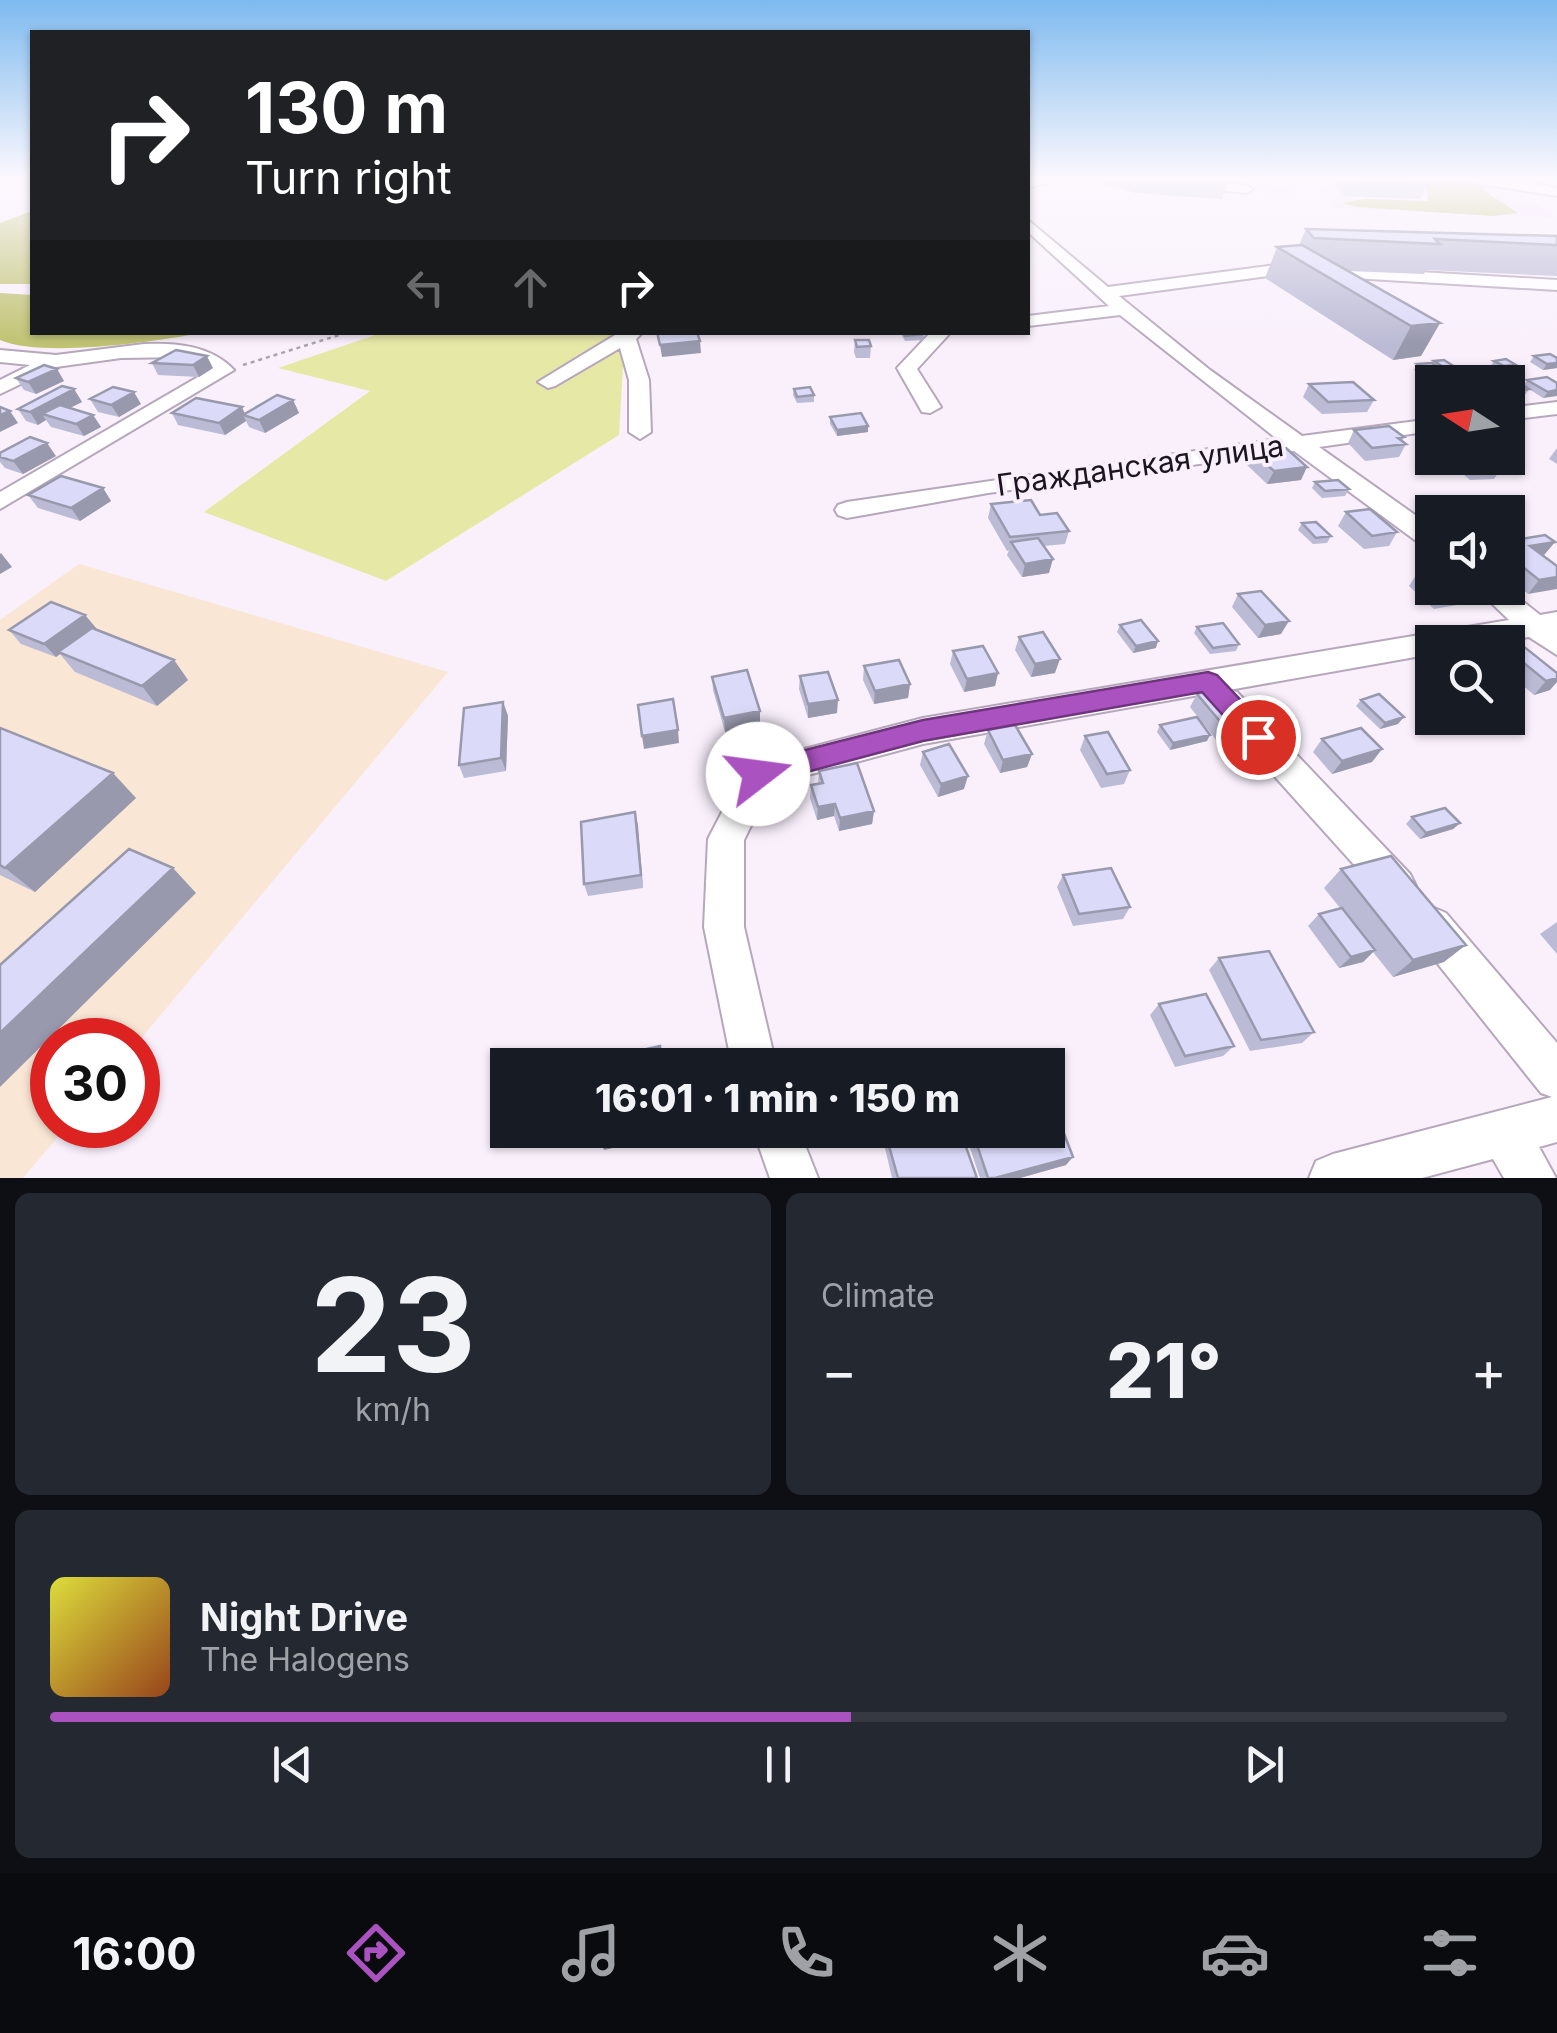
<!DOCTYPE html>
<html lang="en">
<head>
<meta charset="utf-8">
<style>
  body { margin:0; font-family:Inter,sans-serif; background:#242831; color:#f1f3f6; height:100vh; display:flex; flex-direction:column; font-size:38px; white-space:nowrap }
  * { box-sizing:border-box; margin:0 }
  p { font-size:32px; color:#9ea1a6 }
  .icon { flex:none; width:55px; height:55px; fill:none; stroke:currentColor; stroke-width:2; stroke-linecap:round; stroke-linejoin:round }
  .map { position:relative; height:1178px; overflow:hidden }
  .drawer { display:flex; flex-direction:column; gap:15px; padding:15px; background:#0d0f14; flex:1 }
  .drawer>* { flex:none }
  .hud { position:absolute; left:30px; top:30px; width:1000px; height:305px; border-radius:0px; box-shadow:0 2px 8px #0004; background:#202124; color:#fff; overflow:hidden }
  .needle { width:65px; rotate:282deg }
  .controls { position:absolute; left:1415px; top:365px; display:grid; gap:20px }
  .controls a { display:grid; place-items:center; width:110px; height:110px; border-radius:0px; background:#171b24; box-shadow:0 2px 8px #0004; font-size:50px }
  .speed { position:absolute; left:30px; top:1018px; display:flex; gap:20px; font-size:50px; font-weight:700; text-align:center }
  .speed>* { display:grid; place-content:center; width:130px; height:130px; border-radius:50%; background:#171b24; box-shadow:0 2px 8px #0004; line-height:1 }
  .speed .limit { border:15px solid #d22; background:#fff; color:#111 }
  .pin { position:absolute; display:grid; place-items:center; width:85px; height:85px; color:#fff; margin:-42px; border:5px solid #fff; border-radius:50%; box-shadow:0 2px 10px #0007 }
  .me { position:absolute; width:110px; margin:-55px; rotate:75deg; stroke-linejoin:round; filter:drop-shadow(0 0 8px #0008) }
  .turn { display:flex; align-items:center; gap:35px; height:210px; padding:0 50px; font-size:45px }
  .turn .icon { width:130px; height:130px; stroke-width:2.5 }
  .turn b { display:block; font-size:70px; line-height:85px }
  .lanes { display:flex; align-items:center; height:95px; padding:0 50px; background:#0003; justify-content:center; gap:50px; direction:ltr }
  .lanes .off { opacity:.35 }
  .big { font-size:75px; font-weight:800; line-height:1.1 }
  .drawer .tile { flex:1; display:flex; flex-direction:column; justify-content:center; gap:15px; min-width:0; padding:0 35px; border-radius:15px; background:#242831 }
  .drawer .dial { align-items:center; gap:0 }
  .dial b { font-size:130px; line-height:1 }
  .song { display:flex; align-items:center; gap:30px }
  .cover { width:120px; height:120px; border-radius:15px; background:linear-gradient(135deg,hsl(60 70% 55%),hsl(20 70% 35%)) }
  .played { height:10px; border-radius:5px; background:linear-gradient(90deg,#aa52bf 55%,#363941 55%) }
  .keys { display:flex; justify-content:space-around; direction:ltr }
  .heat { display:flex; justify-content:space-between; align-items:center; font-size:55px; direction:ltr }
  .drawer .tiles { flex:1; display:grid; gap:15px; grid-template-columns:1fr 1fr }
  .tile:last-child { grid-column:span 2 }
  .trip { position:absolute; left:490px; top:1048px; width:575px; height:100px; border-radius:0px; background:#171b24; box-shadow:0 2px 8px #0004; font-weight:800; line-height:100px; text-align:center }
  .dock { display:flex; height:160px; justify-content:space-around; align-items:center; background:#090b0e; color:#9ea1a6 }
  .dock .icon { width:70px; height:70px }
  .dock .current { color:#aa52bf }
  .dock b { font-size:45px; color:#f1f3f6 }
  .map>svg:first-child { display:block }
  .built { fill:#f7e2fe }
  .industrial { fill:#f9e6d5 }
  .green { fill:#e6e9a6 }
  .forest { fill:#c0c373 }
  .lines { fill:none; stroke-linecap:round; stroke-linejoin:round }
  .minor-casing { stroke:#b6a7bb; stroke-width:4 }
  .path { stroke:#aaa3ad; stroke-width:2.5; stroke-dasharray:4 4; stroke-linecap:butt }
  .minor { fill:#fff; fill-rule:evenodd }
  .wall { fill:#bcbbd5 }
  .shaded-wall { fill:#9999ae }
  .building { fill:#dbdaf8; stroke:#9999ae; stroke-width:2.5 }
  .route { fill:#aa52bf; stroke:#6e357c; stroke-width:2.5 }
  .labels { text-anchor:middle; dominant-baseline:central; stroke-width:8; stroke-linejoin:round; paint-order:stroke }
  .street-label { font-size:30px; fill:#1b161d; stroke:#f9f0fc }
</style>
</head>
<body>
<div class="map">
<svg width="1557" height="1178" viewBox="0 0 1557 1178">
  <rect width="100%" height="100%" fill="#f9f0fc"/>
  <path class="built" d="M1248,179H1500L1557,218L1336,208L1316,188L1293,187L1300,196H1279L1258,191Z"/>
  <path class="industrial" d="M79,564L448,672L138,1042L52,1040V1125H68L23,1178H0V620Z"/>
  <path class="green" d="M381,333H625L619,435L386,581L204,512L370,391L278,368Z"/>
  <path class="forest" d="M1419,179H1484L1490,184L1483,190L1518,213L1492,216L1358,207L1342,203L1365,199L1428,201L1426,185Z
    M32,211V284H0V223Z
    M0,293L32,295V332L200,333C154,342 41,358 0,340Z"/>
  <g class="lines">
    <g class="minor-casing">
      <path id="minor" d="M1053,179L1051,182L1028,188V180Z
        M1133,179L1246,185L1253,189L1246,193L1140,183Z
        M1451,179H1510L1557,188V196Z
        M1028,220L1108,287L1284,264L1557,280V290L1284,274L1119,296L1210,370L1302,436L1432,419V431L1319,447L1432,527V548L1423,546L1294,451L988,493L847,518L838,515L835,510L838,505L847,502L1277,439L1120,315L1028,326V316L1109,306L1028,232Z
        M620,332H643L636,339L649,380L651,432L640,439L629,432V380L620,348L555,386L548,388L538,382Z
        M931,332H951L917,369L941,407L930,413L922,412L897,368Z
        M144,344C176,343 210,345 234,370L0,509V492L210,370L185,357L121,358L56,367L0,394V380L30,365L0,362V350L56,355Z
        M1557,402V414L1508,420V408Z
        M1476,588H1506L1540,615L1557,612V655L1529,637L1496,642H1432V654L1229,690L1237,692L1410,874L1416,886L1410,898L1397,904L1384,898L1215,710L1210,701L1216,692L923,744L771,785L744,840V927L776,1065H732L704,927L708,839L747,764L923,718L1509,620Z
        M1432,907L1446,913L1557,1043V1142L1539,1147L1556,1178H1504L1493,1159L1422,1178H1309L1316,1161L1333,1154L1552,1097L1541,1093L1418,939L1412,926L1418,913Z
        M753,1130H799L818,1178H770Z"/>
    </g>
    <path class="path" d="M243,365L349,332"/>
    <use href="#minor" class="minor"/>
  </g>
  <path class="wall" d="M1087,179H1229L1222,199L1135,193Z
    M1329,179H1421L1427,184L1420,199L1345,196Z
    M1306,229L1557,236V276L1426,270L1424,274L1348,271L1440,323L1421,356L1393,360L1265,278L1277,247L1299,245Z
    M900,332H923L924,340L905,341Z
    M855,340L871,346L870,358H856L854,352Z
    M176,350L213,368L199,377L158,375L152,363Z
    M1534,356L1557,358V368L1543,370L1530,362Z
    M1434,361L1455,367L1451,373L1441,374L1439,372L1437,375L1422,376L1414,370L1417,364L1432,363Z
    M1494,361L1512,371L1500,372L1490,367Z
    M57,369L64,381L36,394L24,390L16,378Z
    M1487,379L1524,385L1527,380L1557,383L1543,398L1529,389L1521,401L1508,402V382H1485Z
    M1432,383V403L1423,396L1430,384Z
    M1309,384L1374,400L1367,412L1322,414L1303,397Z
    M74,389L82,402L69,408L93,415L101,427L84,436L51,427L46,420L38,425L26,421L18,409Z
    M794,389L814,395V402L797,403L793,395Z
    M90,399L141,404L119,417L98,412Z
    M293,400L299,413L265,433L249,427L246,421L225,435L178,425L172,413H245Z
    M830,417L868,426V432L837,436L830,424Z
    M1354,430L1404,437L1402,441L1406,444L1399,457L1365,461L1348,443Z
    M1557,448V464L1549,459Z
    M1253,452L1301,480L1267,484L1247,465Z
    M0,453L56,456L23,474L5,468L0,462Z
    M1448,458H1488L1503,466L1494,479L1470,480L1463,474H1454L1443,465Z
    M1315,482L1349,489L1345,496L1322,498L1312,488Z
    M103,488L111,501L80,521L38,508L28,495Z
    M1450,502L1500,512H1443Z
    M991,504L1040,515L1069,531L1065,544L1044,546L1049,573L1022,577L1007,555L1009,550L1007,551L988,518Z
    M1346,512L1397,532L1389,546L1364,549L1338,526Z
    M1302,523L1331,536L1327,543L1313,544L1298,530Z
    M1508,541L1555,542L1544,555L1557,566L1528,594L1508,577Z
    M1432,570V588H1462L1467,592L1457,605L1434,609L1409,586L1418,572Z
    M1238,594L1281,634L1258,638L1232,607Z
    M85,615L96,628L94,629L174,660L188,680L157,706L75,672L60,654L56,657L21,644L9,630Z
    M1120,625L1156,648L1133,653L1117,632Z
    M1197,627L1239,644L1236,651L1210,654L1194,633Z
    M1019,637L1055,673L1031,677L1015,650Z
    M1508,642L1557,673L1550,690L1534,695L1508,673Z
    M953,651L998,673L995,686L964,692L950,664Z
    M864,666L910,684L908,698L874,704L863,680Z
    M800,676L837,713L808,718L799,689Z
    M712,677L760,724L725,732L713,690Z
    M1197,694L1242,740L1221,746L1190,707Z
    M1361,700L1398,724L1380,729L1356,706Z
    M503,702L508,716L506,771L464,778L459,765Z
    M1160,725L1207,741L1170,750L1157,732Z
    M0,728L136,798L35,892L0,875Z
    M988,730L1032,754L1027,767L1000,773L984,744Z
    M1085,736L1130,770L1124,784L1101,788L1080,750Z
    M1322,739L1382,749L1372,762L1332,774L1313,752Z
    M923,752L964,789L938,797L920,765Z
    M819,771L874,811L872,824L839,831L834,816L817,820L810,798L811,785L818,784Z
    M635,812L643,888L588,896L584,884Z
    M1412,817L1460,823L1453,829L1420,839L1406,824Z
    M1341,869L1444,962L1393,977L1373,952L1363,962L1339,968L1308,926L1319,914L1340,908L1324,888Z
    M1063,875L1130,907L1123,919L1073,926L1057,887Z
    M1557,922V954L1540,934Z
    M1219,958L1314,1032L1302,1043L1250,1051L1209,970Z
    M1159,1004L1234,1046L1223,1056L1175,1067L1150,1015Z
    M964,1130H1048L1066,1165L1020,1178H980Z
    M886,1135L977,1178H892L884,1144Z"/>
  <path class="shaded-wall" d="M1440,323L1421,356L1393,360L1411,326Z
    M700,341L701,353L662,357L660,345Z
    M207,356L213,368L199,377L193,365Z
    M1557,363V368L1543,370L1547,364Z
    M1516,365L1512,371L1500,372L1504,366Z
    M57,369L64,381L36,394L28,382Z
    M74,389L82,402L52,417L42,414L46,420L38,425L30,412Z
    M1557,390V396L1543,398L1548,392Z
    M134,392L141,404L119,417L111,405Z
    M293,400L299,413L265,433L259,420Z
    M242,407L246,416L243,415L246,421L225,435L219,423Z
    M10,411L18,423L0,432V415Z
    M93,415L101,427L84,436L76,424Z
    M868,426V432L837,436V430Z
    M47,443L56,456L23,474L13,461Z
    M1307,467L1301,480L1267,484L1274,471Z
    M103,488L111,501L80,521L71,508Z
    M1555,542L1544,555L1530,546Z
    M1,553L12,567L0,574V554Z
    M1053,559L1049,573L1022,577L1025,564Z
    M1557,577V589L1528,594L1539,580Z
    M85,615L96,628L56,657L44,644Z
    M1289,621L1281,634L1258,638L1265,625Z
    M1158,641L1156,648L1133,653L1136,646Z
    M1060,659L1055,673L1031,677L1035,664Z
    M174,660L188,680L157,706L142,686Z
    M998,673L995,686L964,692L967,679Z
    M1557,678V682L1550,690L1534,695L1546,681Z
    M910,684L908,698L874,704L875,691Z
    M838,700L837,713L808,718V704Z
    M503,702L508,716L506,771L501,758Z
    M760,711V724L725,732L724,718Z
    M1404,717L1398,724L1380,729L1385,723Z
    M1250,727L1242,740L1221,746L1229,732Z
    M678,730L679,743L644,749L642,736Z
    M1210,735L1207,741L1170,750L1173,743Z
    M1382,749L1372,762L1332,774L1342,761Z
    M1032,754L1027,767L1000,773L1003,760Z
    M113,773L136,798L35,892L5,868Z
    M968,776L964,789L938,797L941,784Z
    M835,804L834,816L817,820L818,807Z
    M874,811L872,824L839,831L840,818Z
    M635,812L638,825L643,888L641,875Z
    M1460,823L1453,829L1420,839L1426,833Z
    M173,868L196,893L0,1087V1033Z
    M1466,945L1444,962L1393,977L1413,960Z
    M1375,950L1363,962L1339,968L1351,957Z
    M648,1130H670L671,1135L604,1150L600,1141Z
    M1073,1157L1066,1165L1020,1178H995Z"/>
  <path class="building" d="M1349,179H1421L1427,184L1351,181Z
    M1306,229L1557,236V245L1435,239L1440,244L1314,238Z
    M1302,245L1440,323L1411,326L1277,247Z
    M657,332H697L700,341L660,345Z
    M903,332H923L924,334L905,336Z
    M855,340H869L871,346L857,347Z
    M176,350L207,356L193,365L152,363Z
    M1550,354L1557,358V363L1547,364L1534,356Z
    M1506,359L1516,365L1504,366L1494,361Z
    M1444,360L1455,367L1445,368L1434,361Z
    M1432,363L1440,369L1425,370L1417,364Z
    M44,365L57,369L28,382L16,378Z
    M1509,376L1529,389L1508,391V382H1493L1487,379Z
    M1547,377L1557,383V390L1548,392L1527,380Z
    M1353,382L1374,400L1328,402L1309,384Z
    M62,386L74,389L30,412L18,409Z
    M113,387L134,392L111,405L90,399Z
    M810,387L814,395L797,397L794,389Z
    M277,395L293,400L259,420L243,415Z
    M196,398L242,407L219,423L172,413Z
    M60,405L93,415L76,424L42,414Z
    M0,407L10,411L0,415Z
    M861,413L868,426L837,430L830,417Z
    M1389,426L1404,437L1398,438L1406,444L1372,448L1354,430Z
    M30,437L47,443L13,461L0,457V453Z
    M1286,448L1307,467L1274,471L1253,452Z
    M1458,458H1488L1503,466L1479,467L1472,461L1462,462Z
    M61,476L103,488L71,508L28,495Z
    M1338,480L1349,489L1325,491L1315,482Z
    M1482,498L1500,512H1463L1450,502Z
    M1031,500L1040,515L1057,513L1069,531L1010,537L991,504Z
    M1370,509L1397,532L1372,536L1346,512Z
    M1316,522L1331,536L1316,538L1302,523Z
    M1545,535L1555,542L1530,546L1557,566V577L1539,580L1508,555V541Z
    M1038,538L1053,559L1025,564L1011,542Z
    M1432,570V586L1418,572Z
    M1434,588H1462L1467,592L1443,596Z
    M1261,591L1289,621L1265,625L1238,594Z
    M51,602L85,615L44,644L9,630Z
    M1141,620L1158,641L1136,646L1120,625Z
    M1223,623L1239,644L1213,648L1197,627Z
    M92,628L174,660L142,686L58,652Z
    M1043,632L1060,659L1035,664L1019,637Z
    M1513,638L1557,673V678L1546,681L1508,650V642H1498Z
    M983,646L998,673L967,679L953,651Z
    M899,660L910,684L875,691L864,666Z
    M747,670L760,711L724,718L712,677Z
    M828,672L838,700L808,704L800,676Z
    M1218,688L1250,727L1229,732L1197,694Z
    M1379,694L1404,717L1385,723L1361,700Z
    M673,699L678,730L642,736L638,705Z
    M503,702L501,758L459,765L464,708Z
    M1197,717L1210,735L1173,743L1160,725Z
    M1015,725L1032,754L1003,760L988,730Z
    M0,728L113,773L5,868L0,865Z
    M1361,728L1382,749L1342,761L1322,739Z
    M1108,732L1130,770L1107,774L1085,736Z
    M949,744L968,776L941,784L923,752Z
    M857,763L874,811L840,818L835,804L818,807L811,785L823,783L819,771Z
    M1445,808L1460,823L1426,833L1412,817Z
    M635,812L641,875L584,884L581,822Z
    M129,849L173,868L0,1033V965Z
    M1391,856L1466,945L1413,960L1341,869Z
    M1111,868L1130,907L1079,914L1063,875Z
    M1342,908L1375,950L1351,957L1319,914Z
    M1269,951L1314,1032L1261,1040L1219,958Z
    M1206,994L1234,1046L1185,1056L1159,1004Z
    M660,1046L662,1065H596V1060Z
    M1048,1092L1073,1157L995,1178H988L972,1130H1048Z
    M599,1130H648L600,1141Z
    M906,1130H960L977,1178H898L886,1135Z"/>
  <linearGradient id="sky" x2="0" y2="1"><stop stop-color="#7ebaef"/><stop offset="0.52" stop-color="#fcf8fe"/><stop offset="1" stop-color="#fcf8fe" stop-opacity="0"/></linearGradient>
  <rect width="1557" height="344" fill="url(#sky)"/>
  <path class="route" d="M1208,672L1217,675L1268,729L1272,737L1268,744L1258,748L1249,744L1202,692L923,741L758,785L749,782L744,774L749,765L758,762L923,720Z"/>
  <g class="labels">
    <g class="street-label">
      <text transform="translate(1140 465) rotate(-8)">Гражданская улица</text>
    </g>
  </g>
</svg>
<div class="controls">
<a><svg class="needle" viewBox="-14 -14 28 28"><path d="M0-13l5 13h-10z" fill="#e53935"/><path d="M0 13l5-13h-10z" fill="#9ea1a6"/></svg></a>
<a><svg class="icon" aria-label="sound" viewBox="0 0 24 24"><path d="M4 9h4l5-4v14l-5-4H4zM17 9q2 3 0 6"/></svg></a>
<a><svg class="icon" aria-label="search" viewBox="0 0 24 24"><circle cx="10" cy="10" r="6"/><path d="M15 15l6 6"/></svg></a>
</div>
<div class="speed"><div class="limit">30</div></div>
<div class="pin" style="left:1258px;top:737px;background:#d93025"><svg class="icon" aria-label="arrive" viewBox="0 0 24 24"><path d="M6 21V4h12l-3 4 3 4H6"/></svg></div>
<svg class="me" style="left:758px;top:774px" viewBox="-20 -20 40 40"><circle r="19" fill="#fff"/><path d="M0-13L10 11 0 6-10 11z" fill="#aa52bf"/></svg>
<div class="trip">16:01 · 1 min · 150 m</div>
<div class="hud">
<div class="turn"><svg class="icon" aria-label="right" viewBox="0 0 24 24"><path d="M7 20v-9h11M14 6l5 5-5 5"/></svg><div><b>130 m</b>Turn right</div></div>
<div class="lanes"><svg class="icon off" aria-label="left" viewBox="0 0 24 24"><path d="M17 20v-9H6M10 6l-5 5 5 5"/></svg><svg class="icon off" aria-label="ahead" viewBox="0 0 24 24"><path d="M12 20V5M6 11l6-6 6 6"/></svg><svg class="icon" aria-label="right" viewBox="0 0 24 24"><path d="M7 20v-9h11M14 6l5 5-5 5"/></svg></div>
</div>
</div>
<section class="drawer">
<div class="tiles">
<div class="tile dial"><b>23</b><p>km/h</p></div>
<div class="tile"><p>Climate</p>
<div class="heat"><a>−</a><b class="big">21°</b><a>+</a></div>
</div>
<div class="tile">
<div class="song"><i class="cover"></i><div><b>Night Drive</b><p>The Halogens</p></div></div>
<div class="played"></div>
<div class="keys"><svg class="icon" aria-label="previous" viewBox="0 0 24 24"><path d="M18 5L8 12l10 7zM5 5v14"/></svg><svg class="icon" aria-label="pause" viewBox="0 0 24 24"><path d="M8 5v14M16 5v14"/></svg><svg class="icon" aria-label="next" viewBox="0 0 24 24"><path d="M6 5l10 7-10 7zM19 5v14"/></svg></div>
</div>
</div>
</section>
<nav class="dock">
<b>16:00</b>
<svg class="icon current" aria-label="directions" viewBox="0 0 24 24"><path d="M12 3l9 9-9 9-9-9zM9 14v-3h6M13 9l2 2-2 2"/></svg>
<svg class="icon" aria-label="music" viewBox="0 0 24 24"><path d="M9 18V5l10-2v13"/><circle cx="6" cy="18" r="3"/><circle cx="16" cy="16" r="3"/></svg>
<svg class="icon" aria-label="phone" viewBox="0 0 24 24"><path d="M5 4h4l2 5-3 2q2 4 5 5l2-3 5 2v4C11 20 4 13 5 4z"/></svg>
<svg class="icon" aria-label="climate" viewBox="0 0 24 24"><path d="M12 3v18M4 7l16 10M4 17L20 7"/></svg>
<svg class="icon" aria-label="car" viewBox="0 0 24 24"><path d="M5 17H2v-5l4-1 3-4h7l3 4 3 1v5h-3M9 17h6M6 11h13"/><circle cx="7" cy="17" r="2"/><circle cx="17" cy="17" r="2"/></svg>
<svg class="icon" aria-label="filters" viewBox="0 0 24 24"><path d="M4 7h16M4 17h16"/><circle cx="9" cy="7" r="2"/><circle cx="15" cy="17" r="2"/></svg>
</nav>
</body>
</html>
